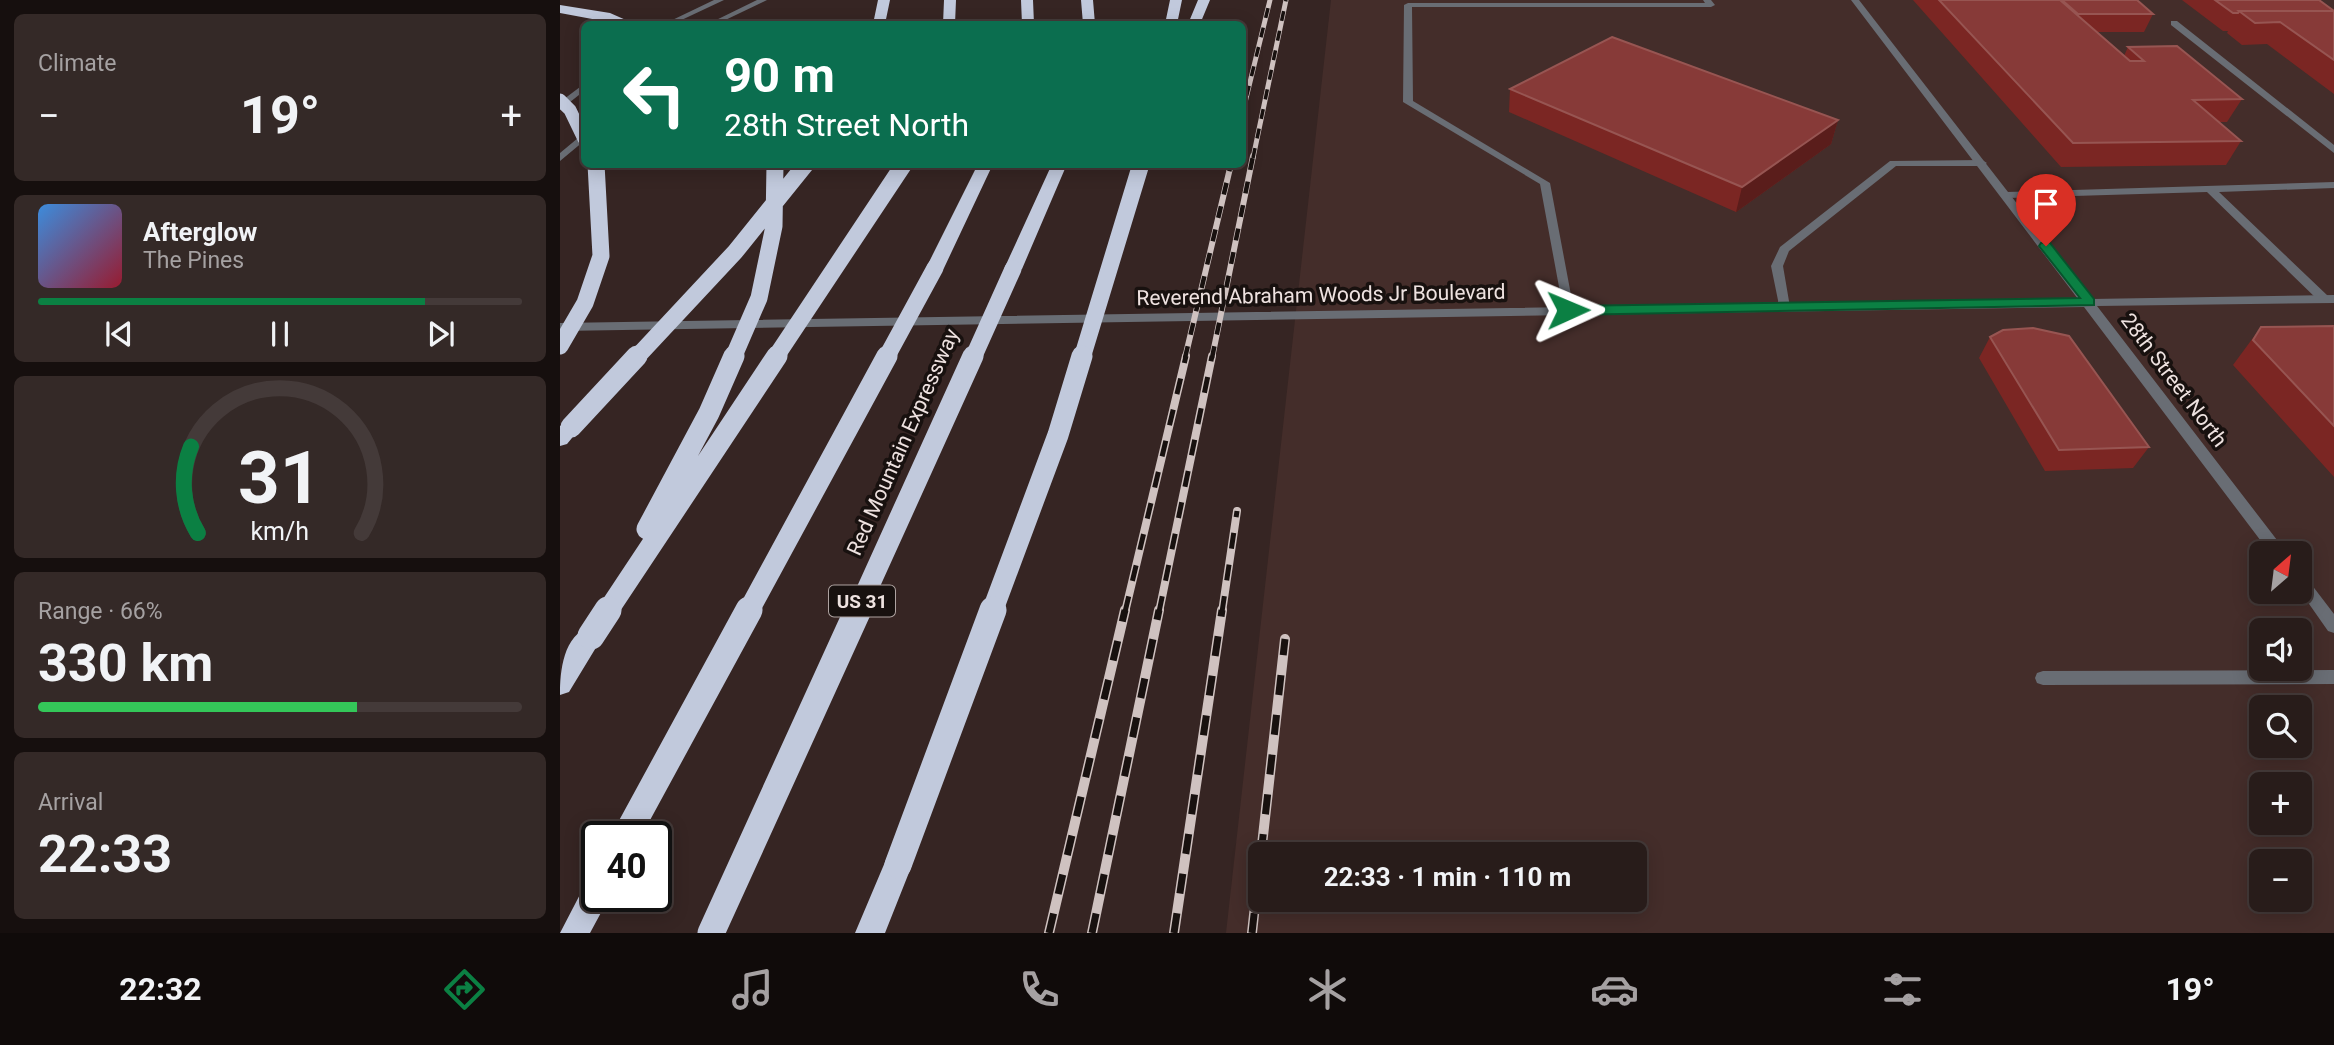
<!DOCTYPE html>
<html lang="en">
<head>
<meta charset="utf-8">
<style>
  body { margin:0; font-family:Roboto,sans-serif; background:#342927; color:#f1f3f6; height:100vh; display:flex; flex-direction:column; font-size:26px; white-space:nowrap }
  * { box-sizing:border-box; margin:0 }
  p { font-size:23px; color:#a5a1a2 }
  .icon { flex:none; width:38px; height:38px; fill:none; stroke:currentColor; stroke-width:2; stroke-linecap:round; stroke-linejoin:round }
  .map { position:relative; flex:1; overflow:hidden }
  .panel { display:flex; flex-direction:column; gap:14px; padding:14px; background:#160f0e; width:560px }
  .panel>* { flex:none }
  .guide { position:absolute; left:21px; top:21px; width:665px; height:147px; border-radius:10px; box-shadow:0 4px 18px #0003,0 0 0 2px #443a39; background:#0b6e4f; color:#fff; overflow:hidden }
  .needle { width:46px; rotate:28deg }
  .tools { position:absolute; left:1689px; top:541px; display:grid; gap:14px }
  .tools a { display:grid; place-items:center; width:63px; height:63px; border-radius:10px; background:#281c1a; box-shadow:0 4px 18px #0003,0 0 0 2px #443a39; font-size:35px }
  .speed { position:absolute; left:21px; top:821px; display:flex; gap:14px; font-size:35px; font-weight:700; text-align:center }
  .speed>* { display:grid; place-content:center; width:91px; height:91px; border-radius:50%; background:#281c1a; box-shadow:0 4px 18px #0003,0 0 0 2px #443a39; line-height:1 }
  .speed .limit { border:4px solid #111; border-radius:10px; background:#fff; color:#111 }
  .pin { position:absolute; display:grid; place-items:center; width:60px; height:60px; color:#fff; margin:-72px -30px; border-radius:50% 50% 50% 0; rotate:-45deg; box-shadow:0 0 7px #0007 }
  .pin .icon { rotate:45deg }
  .me { position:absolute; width:77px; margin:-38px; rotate:89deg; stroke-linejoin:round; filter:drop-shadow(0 0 5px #0008) }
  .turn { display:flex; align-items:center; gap:24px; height:147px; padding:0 28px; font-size:32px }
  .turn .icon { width:91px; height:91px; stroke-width:2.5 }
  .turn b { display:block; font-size:49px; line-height:60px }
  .big { font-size:52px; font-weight:700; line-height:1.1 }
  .panel .card { flex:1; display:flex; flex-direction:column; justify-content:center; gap:10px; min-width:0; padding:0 24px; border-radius:10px; background:#342927 }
  .panel .dial { align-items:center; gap:0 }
  .dial svg { height:182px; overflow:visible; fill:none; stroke:#443a39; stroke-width:7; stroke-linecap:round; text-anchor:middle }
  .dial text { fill:#f1f3f6; stroke:none }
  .song { display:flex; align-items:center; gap:21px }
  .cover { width:84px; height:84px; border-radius:10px; background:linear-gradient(135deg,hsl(210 70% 55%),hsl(350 70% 35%)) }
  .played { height:7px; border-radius:4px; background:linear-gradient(90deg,#0b8043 80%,#443a39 80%) }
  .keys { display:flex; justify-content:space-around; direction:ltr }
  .heat { display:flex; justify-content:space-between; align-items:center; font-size:38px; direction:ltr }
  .charge { height:10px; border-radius:5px; background:linear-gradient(90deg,#34c759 66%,#443a39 0) }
  .trip { position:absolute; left:688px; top:842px; width:399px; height:70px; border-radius:10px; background:#281c1a; box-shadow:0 4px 18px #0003,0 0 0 2px #443a39; font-weight:700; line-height:70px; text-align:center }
  .tab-bar { display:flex; height:112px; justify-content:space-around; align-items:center; background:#100b0a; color:#a5a1a2 }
  .tab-bar .icon { width:49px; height:49px }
  .tab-bar .on { color:#0b8043 }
  .tab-bar b { font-size:32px; color:#f1f3f6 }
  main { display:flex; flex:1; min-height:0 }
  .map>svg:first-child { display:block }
  .built { fill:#442d2a; fill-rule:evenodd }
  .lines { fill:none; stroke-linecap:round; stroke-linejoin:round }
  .service { fill:#696d74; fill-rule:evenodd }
  .tertiary { fill:#696d74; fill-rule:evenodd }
  .motorway { fill:#c1c9dc; fill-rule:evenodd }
  .rail-far3-casing { stroke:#cfc2c0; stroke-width:5 }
  .rail-far2-casing { stroke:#cfc2c0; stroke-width:6 }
  .rail-far1-casing { stroke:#cfc2c0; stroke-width:8 }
  .rail-casing { stroke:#cfc2c0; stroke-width:10 }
  .rail-far3 { stroke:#18110f; stroke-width:3.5; stroke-dasharray:10; stroke-linecap:butt }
  .rail-far2 { stroke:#18110f; stroke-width:4.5; stroke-dasharray:12; stroke-linecap:butt }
  .rail-far1 { stroke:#18110f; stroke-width:5; stroke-dasharray:16; stroke-linecap:butt }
  .rail { stroke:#18110f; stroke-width:7; stroke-dasharray:20; stroke-linecap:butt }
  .motorway-bridge-far3 { stroke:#c1c9dc; stroke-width:13 }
  .motorway-bridge-far2 { stroke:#c1c9dc; stroke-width:17 }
  .motorway-bridge-far1 { stroke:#c1c9dc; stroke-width:21 }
  .motorway-bridge { stroke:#c1c9dc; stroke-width:27 }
  .wall { fill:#7b2623 }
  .shaded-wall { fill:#5a1d1b }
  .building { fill:#873a38; stroke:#975552; stroke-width:2 }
  .route { fill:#0b8043; stroke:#07532c; stroke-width:2 }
  .labels { text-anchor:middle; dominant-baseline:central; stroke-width:7; stroke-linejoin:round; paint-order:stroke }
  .shield { fill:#18110f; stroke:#aea3a1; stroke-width:2 }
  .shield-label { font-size:19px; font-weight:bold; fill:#eee2e0 }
  .street-label { font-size:21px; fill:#eee2e0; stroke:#18110f }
</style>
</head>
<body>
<main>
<section class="panel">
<div class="card"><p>Climate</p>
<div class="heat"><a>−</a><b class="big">19°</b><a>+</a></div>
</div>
<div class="card">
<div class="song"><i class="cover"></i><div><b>Afterglow</b><p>The Pines</p></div></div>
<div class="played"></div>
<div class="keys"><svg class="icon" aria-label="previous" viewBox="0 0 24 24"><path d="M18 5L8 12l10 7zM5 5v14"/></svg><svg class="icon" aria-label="pause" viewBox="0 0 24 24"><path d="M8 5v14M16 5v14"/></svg><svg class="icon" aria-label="next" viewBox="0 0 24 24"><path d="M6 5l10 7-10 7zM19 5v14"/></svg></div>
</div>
<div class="card dial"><svg viewBox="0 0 100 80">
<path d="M14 69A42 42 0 1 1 86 69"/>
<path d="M14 69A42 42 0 0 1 11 31" stroke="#0b8043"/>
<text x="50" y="56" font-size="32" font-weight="700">31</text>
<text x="50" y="72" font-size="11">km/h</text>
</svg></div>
<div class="card"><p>Range · 66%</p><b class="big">330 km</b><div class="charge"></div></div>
<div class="card"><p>Arrival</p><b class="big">22:33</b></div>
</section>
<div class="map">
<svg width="1774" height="933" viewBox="0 0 1774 933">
  <rect width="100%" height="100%" fill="#362523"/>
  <path class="built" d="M771,0H1774V933H666ZM1701,553H1740V592H1701ZM1701,630H1740V668H1701ZM1701,707H1740V746H1701ZM1701,784H1740V822H1701ZM700,854H1074V900H700ZM1701,861H1740V900H1701Z"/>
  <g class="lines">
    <path class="service" d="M1143,0H1151L1155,5L1151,7H852L853,101L990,183L1014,311L1008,315L1004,314L980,184L843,102L844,5L848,3H1145Z
      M1611,21H1617L1774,145V153L1611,25Z
      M1330,161L1422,160L1427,163L1422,166H1336L1229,251L1223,266L1230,307L1224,311L1220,310L1211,266L1220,247Z
      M1774,182V188L1659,192L1768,296L1770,299L1764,303L1760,302L1647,192L1447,198L1442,195L1447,192Z
      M1774,670V684L1483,685L1477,683L1475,678L1477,673L1483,671Z"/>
    <path class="tertiary" d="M154,0H164L113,24H104Z
      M197,0H207L157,24H148Z
      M1291,0H1299L1531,299L1774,295V303L1537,306L1727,553H1710L1524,307L0,331V323L1518,299Z
      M24,84V91L0,110V102Z
      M24,133V141L0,161V153Z
      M1740,574L1745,576L1774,614V633L1768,631L1740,591Z"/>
    <path class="motorway" d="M318,0H330L325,24H313Z
      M384,0H396L395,24H383Z
      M461,0H473L474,24H462Z
      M521,0H533L535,24H523Z
      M610,0H622L617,24H605Z
      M638,0H650L640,24H628Z
      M0,5L50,13L75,24H59L0,13Z
      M418,164H433L384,268L381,272H369L366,268Z
      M492,164H507L462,269L453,274L447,273L444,269Z
      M11,420L21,427L7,444L0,446V426Z
      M31,626L40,629L43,636L9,692L0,695C0,671 3,635 31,626Z
      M338,851L348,855L352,865L325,933H295L328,855Z
      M37,876V896H50L30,933H0L27,881Z"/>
    <g class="rail-far3-casing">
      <path id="rail-far3" d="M682,115L710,0
        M693,158L726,0"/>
    </g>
    <g class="rail-far2-casing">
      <path id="rail-far2" d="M625,358L671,164
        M652,358L693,156"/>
    </g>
    <g class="rail-far1-casing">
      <path id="rail-far1" d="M565,612L626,356
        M599,612L652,356
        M662,612L677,511"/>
    </g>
    <g class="rail-casing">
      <path id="rail" d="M701,854L725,639
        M489,933L565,610
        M532,933L599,610
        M614,933L662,610
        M692,933L700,860"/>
    </g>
    <use href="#rail-far3" class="rail-far3"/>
    <use href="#rail-far2" class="rail-far2"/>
    <use href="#rail-far1" class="rail-far1"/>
    <use href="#rail" class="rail"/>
    <path class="motorway-bridge-far3" d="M0,100L10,110L24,139"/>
    <path class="motorway-bridge-far2" d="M0,346L25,303L41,256L36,164
      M76,358L175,252L246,164
      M173,358L199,298L214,226L215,164
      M215,358L344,164
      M326,358L375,268
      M413,358L453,269
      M522,358L581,164"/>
    <path class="motorway-bridge-far1" d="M11,427L77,356
      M87,529L149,413L174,356
      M47,612L217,356
      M188,612L327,356
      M297,612L413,356
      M432,612L498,435L522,356"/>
    <path class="motorway-bridge" d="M31,636L48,610
      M66,836L189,610
      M338,865L433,610
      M151,933L298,610"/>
  </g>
  <path class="wall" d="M1353,0H1577L1593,14L1584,32H1536L1564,56L1568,47L1682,99L1667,122H1659L1681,141L1666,165L1501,167Z
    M1622,0H1759L1774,10V94L1707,44L1682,45L1667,33L1668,31H1663Z
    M950,89L1278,120L1271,144L1176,212L949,112Z
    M1774,326V477L1673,365L1701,327Z
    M1430,337L1589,447L1573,468L1485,471L1419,358Z"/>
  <path class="shaded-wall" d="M1278,120L1271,144L1176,212L1182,187Z"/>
  <path class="building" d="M1379,0H1500L1570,61H1584L1568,47L1617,46L1682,99L1633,100L1681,141L1513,143Z
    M1502,0H1577L1593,14H1518Z
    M1655,0H1759L1774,11H1679L1678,13H1673Z
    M1679,11H1774V60L1720,22L1695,23Z
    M1052,37L1278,120L1182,187L950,89Z
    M1774,326V426L1693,340L1701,327Z
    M1473,328L1509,336L1589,447L1499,450L1430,337L1443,330Z"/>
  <path class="route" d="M1481,243H1490L1534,299V305L1008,315L1001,310L1008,306L1520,298L1479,246Z"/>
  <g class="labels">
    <rect class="shield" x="269" y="585.5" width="66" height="31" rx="5"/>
    <g class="shield-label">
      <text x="302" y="601">US 31</text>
    </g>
    <g class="street-label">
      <text transform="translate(761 295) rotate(-1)">Reverend Abraham Woods Jr Boulevard</text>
      <text transform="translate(1614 380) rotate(53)">28th Street North</text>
      <text transform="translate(343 442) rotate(-66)">Red Mountain Expressway</text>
    </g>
  </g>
</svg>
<div class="tools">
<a><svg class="needle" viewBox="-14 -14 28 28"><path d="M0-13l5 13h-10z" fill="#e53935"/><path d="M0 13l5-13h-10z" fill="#a5a1a2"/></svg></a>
<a><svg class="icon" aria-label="sound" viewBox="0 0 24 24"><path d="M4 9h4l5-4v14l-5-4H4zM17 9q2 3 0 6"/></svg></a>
<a><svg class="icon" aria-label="search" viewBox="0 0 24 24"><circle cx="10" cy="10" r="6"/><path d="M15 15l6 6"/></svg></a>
<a>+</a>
<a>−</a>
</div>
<div class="speed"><div class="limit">40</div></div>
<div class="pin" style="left:1486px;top:246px;background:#d93025"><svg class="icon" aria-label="arrive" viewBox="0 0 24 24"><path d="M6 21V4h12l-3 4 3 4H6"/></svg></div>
<svg class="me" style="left:1008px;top:310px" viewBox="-20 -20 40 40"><path d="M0-17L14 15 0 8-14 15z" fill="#0b8043" stroke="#fff" stroke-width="4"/></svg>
<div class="trip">22:33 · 1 min · 110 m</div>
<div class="guide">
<div class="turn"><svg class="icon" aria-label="left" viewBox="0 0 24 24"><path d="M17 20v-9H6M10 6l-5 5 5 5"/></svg><div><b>90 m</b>28th Street North</div></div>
</div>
</div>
</main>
<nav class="tab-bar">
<b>22:32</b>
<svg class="icon on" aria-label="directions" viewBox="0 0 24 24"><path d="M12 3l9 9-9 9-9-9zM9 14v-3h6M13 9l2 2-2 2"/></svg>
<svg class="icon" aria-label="music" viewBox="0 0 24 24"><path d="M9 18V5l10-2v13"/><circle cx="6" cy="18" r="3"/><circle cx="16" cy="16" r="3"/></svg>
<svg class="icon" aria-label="phone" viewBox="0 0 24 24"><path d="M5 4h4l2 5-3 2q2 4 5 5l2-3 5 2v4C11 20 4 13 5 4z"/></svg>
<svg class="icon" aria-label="climate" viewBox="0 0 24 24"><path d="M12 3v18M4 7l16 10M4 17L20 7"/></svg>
<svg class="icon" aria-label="car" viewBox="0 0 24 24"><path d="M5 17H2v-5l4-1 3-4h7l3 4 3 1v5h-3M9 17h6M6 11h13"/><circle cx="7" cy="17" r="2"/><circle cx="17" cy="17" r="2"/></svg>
<svg class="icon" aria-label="filters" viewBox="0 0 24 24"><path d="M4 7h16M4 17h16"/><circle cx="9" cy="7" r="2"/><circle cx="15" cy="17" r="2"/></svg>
<b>19°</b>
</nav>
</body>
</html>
